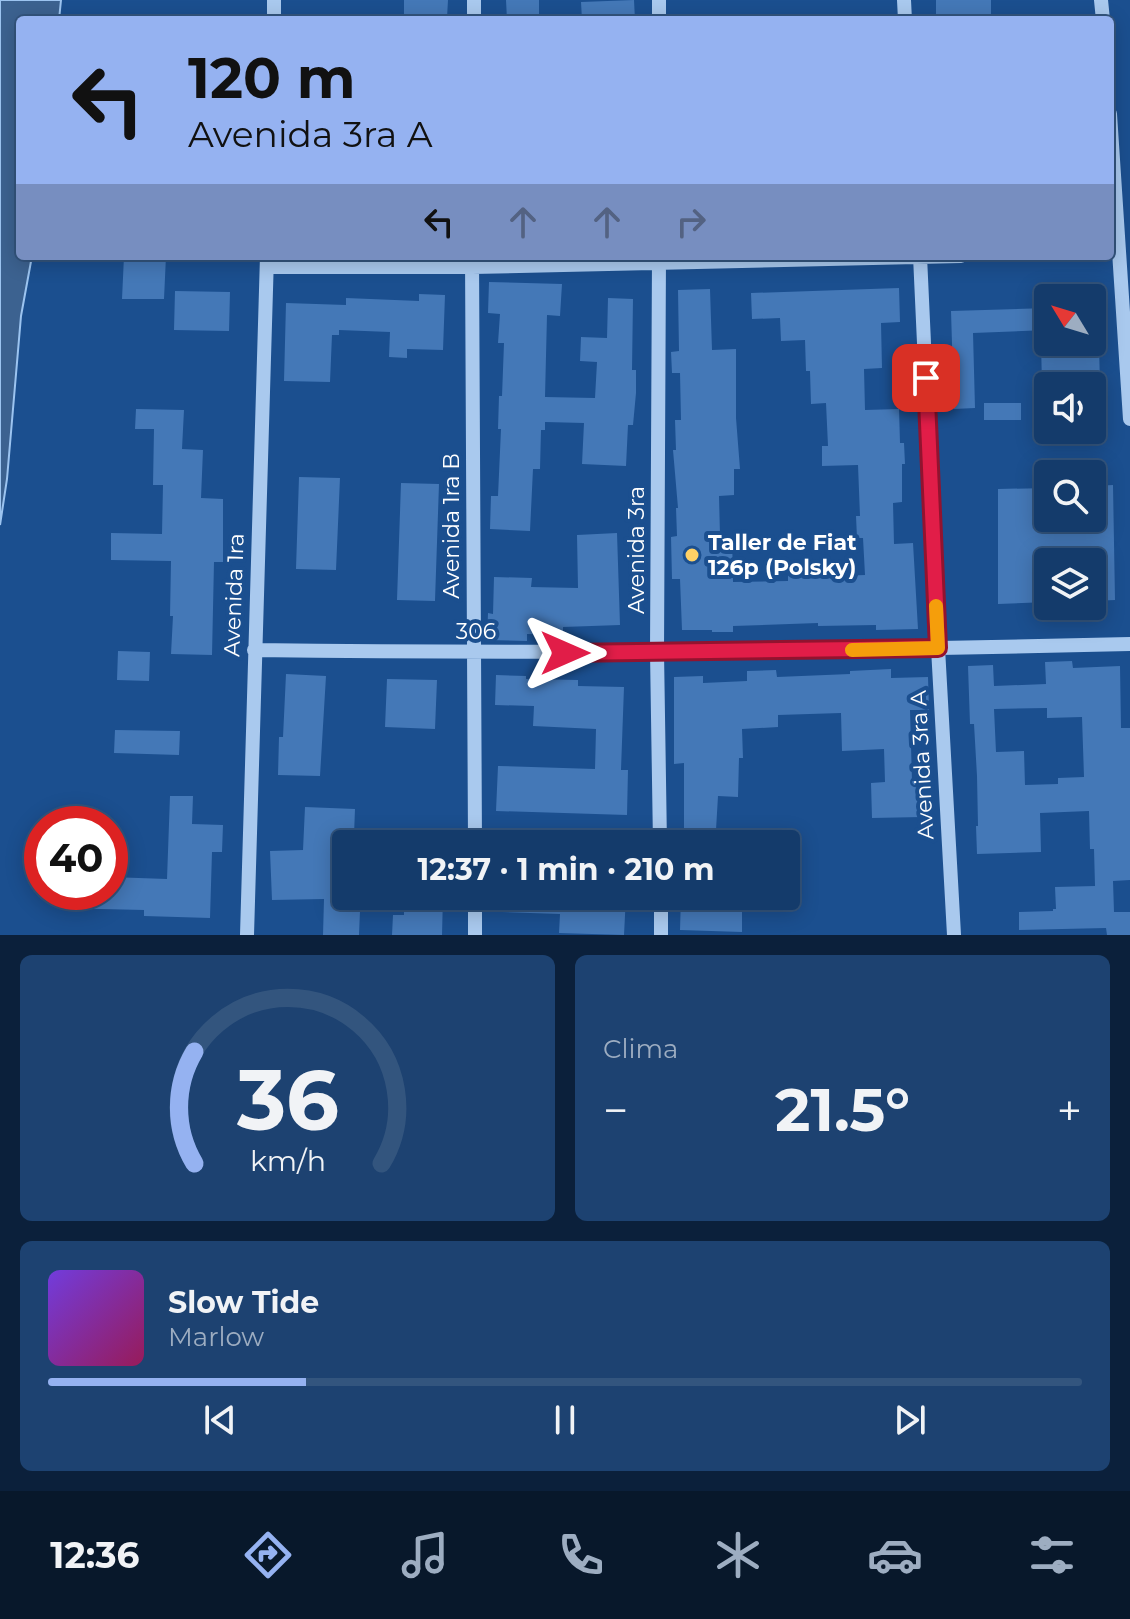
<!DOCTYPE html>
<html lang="es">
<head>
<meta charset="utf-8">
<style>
  body { margin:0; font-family:Montserrat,sans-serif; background:#1d4271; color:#f1f3f6; height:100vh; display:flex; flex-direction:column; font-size:30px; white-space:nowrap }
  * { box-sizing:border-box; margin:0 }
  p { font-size:26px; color:#9dadc1 }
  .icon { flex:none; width:44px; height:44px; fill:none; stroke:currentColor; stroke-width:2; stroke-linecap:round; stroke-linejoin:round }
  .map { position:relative; height:935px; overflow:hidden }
  .drawer { display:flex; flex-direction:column; gap:20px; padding:20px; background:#0b203b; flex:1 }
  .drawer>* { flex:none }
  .banner { position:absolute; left:16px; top:16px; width:1098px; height:244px; border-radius:8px; box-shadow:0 4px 20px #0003,0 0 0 2px #33557e; background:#95b2f1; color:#111; overflow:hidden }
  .needle { width:52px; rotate:308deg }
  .tools { position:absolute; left:1034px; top:284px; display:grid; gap:16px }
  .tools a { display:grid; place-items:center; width:72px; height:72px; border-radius:8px; background:#143b6b; box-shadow:0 4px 20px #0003,0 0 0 2px #33557e; font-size:40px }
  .speed { position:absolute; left:24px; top:806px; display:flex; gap:16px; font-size:40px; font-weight:700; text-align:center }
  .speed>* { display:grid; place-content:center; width:104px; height:104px; border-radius:50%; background:#143b6b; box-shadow:0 4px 20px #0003,0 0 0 2px #33557e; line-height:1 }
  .speed .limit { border:12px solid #d22; background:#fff; color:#111 }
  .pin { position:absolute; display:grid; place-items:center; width:68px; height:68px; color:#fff; margin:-34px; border-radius:16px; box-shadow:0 4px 12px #0006 }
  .me { position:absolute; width:88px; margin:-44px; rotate:90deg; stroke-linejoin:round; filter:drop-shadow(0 0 6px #0008) }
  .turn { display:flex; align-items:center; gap:28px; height:168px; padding:0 40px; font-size:36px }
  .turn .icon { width:104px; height:104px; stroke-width:2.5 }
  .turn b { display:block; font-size:56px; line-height:68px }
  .lanes { display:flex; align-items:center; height:76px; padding:0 40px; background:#0003; justify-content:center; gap:40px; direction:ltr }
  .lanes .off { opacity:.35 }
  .big { font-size:60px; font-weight:700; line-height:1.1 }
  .drawer .card { flex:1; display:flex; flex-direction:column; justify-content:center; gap:12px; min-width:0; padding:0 28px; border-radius:12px; background:#1d4271 }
  .drawer .dial { align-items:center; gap:0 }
  .dial svg { height:208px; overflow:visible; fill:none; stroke:#33557e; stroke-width:7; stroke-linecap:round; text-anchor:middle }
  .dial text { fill:#f1f3f6; stroke:none }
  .song { display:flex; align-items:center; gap:24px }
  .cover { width:96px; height:96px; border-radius:12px; background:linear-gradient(135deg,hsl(260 70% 55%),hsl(330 70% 35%)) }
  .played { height:8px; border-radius:4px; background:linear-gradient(90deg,#95b2f1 25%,#33557e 25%) }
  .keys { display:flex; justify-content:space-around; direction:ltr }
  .heat { display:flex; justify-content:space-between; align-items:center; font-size:44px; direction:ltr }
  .drawer .tiles { flex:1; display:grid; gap:20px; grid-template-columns:1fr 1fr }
  .card:last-child { grid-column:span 2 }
  .trip { position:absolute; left:332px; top:830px; width:468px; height:80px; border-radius:8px; background:#143b6b; box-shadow:0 4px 20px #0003,0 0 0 2px #33557e; font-weight:700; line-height:80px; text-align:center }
  .dock { display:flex; height:128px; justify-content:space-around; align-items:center; background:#08182b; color:#9dadc1 }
  .dock .icon { width:56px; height:56px }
  .dock .current { color:#95b2f1 }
  .dock b { font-size:36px; color:#f1f3f6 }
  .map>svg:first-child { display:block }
  .water { fill:#3c6290; stroke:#9cc4f0; stroke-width:2 }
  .building { fill:#4478b7; fill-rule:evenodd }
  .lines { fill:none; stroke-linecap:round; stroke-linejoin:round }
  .minor { stroke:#a9c9ee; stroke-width:14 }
  .route-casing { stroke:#92132f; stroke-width:20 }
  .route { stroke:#e11d48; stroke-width:14 }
  .slow { stroke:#f59e0b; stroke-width:14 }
  .poi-dot { fill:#ffd166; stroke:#1b4f8f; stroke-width:3 }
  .labels { text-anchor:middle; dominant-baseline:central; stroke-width:8; stroke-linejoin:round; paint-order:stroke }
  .street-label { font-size:22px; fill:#fff; stroke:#1b4f8f }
  .poi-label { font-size:22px; font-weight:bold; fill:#fff; stroke:#1b4f8f; text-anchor:start }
</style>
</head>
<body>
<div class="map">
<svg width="1130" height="935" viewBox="0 0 1130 935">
  <rect width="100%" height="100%" fill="#1b4f8f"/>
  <path class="water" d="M0,0H61L59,20H20V256H32L21,316L7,479L0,525Z"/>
  <path class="building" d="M404,0H448L447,18L404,16Z
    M506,0H539V20H507Z
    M634,0L635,20H582L581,2Z
    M936,0H991V20H936Z
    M124,256H166L164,299H122Z
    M489,282L562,284L560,316L547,315L545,397L595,398L597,362L580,361L581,337L607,338L608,298L633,299L632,370H636V393L633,425H628L626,466L582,464L584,423L545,422V430H541L540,469H533L530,531L490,529L491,496H498L501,429H498L499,396H502L504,343H498L500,314L488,313Z
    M899,288L900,322L881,323L882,368L864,369L865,410L899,409L900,443H904L905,464H902V502L893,503L894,544L913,543L918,629L876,630V625L818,626V623L733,626V632H712V630H682L680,579H672L671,537L677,536L676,508H678L673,450H676L675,420H681L680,373H672L671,352L679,351L678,290L710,289L712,350L736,349V418L740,469H734V495L719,496L720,535H732L733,582L788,581V567L811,566V577L865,575L863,538H857L856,516H860L858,465L822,466V446H828L826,403L811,404L810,371H806L805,340L781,341L780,318L752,319L751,293Z
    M175,291L230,292L229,331L174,330Z
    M419,294L445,295L443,350L407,349V358L389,357L390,332L339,330V335H332L330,382L284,381L286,303L346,305V298L419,301Z
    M1048,308V330L973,333L975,408L954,409L951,311Z
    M1041,342H1060V346L1099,345L1100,386H1042Z
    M984,403H1021V420H984Z
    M136,409L184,410L182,449L203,450L201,498L223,499V562H214L212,655L171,654L173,616H170L171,561L111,560V533L162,534L163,485H153L154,429H135Z
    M299,477L340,478L336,570L296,569Z
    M401,483L439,484L435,601L397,600Z
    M1113,485L1115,600L1092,601V562H1048V602L998,604V489L1048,488V518H1092V486Z
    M617,533L620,625L563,627V635L527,634V641L487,640L488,613L493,614L494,577L532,578L531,587L578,588L577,535Z
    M118,651L150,652L149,681L117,680Z
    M1072,661L1073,668L1120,666L1121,728H1130V880L1113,881L1114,912H1130V935H1107L1106,928L1019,930V912L1053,911V909H1056L1055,887L1095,886L1094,849H1090L1089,811L1040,813L1041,852L977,854L976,826H978L977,776L974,724H970L968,666L993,665L994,686L1046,684L1045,662ZM1047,708V718L1082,717L1084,777L1058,778V784L1025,785L1024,751L996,752L994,709Z
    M891,669V678L928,677L929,710H910L912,781H921L922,817L872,818L871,783L885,782L884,749L842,751L841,713L778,715V727L742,729L743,758H739L738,797L718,796L716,830L684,828V763L674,764V677L703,676V683L747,681V671L776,670L777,677L850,674V671Z
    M286,674L326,676L320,776L278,775L279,737H283Z
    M496,675L526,676V679L578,680V686L624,687L621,770H628L627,815L496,811L498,766L595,769L596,729L533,726L534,706L495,705Z
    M387,679L437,680L435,729L385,727Z
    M115,730L180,731L179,755L114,753Z
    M170,796H193L192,824L223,825L222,852H212L210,918L144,916V910L58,908L59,892H110V877L167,879Z
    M305,807L355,809L354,835H346V896H355V911H360L359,935H323L324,899L272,900L270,851L303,850Z
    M404,896H443L442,935H392L393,915H404Z
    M503,896H626L624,935L559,933L560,914L502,912Z
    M681,896H740L739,912H742V932L680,930Z"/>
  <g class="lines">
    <path class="minor" d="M659,0V20
      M904,0L905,20
      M1101,0L1103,20
      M274,20V0
      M474,20V0
      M1110,114L1130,419
      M472,256L475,844
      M659,256L657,652L660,844
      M920,256L938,648L954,935
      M267,267H472L961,256
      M254,650C546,654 838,651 1130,644
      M475,896V935
      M661,896V935
      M247,935L267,256"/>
  </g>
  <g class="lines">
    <g class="route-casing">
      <path id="route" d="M565,653L938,648L926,378"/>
    </g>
    <use href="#route" class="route"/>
    <path class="slow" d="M852,650L938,648L936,606"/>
  </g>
  <circle class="poi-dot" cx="692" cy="555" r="8"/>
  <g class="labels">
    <g class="street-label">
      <text transform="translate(451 526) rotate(-90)">Avenida 1ra B</text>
      <text transform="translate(636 550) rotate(-90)">Avenida 3ra</text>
      <text transform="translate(234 595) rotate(-88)">Avenida 1ra</text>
      <text x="476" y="631">306</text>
      <text transform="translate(922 765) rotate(-93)">Avenida 3ra A</text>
    </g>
    <g class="poi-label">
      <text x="708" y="542">Taller de Fiat<tspan x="708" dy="25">126p (Polsky)</tspan></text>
    </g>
  </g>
</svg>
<div class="tools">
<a><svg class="needle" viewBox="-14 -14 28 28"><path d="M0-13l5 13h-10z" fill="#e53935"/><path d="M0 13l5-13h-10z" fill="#9dadc1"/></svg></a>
<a><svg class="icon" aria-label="sound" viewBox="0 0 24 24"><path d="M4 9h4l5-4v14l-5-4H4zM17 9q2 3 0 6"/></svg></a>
<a><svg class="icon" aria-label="search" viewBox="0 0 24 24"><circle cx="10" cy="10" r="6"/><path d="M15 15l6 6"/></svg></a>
<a><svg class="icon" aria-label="layers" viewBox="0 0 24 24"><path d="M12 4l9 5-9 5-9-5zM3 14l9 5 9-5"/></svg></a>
</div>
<div class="speed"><div class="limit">40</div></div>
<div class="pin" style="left:926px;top:378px;background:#d93025"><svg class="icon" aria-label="arrive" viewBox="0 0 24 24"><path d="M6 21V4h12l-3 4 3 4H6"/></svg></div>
<svg class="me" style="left:565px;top:653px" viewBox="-20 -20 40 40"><path d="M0-17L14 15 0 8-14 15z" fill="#e11d48" stroke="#fff" stroke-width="4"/></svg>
<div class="trip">12:37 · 1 min · 210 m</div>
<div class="banner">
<div class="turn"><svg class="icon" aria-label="left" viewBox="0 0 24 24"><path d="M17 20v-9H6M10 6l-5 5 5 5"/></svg><div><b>120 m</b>Avenida 3ra A</div></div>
<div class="lanes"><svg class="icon" aria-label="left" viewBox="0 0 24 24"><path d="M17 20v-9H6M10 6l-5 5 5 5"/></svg><svg class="icon off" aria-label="ahead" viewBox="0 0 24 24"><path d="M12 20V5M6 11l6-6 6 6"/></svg><svg class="icon off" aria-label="ahead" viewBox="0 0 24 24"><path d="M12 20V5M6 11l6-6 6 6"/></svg><svg class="icon off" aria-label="right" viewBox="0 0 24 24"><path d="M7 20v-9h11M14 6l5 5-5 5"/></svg></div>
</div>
</div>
<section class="drawer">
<div class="tiles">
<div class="card dial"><svg viewBox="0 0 100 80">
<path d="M14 69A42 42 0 1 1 86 69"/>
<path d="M14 69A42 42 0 0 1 14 26" stroke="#95b2f1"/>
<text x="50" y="56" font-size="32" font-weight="700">36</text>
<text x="50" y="72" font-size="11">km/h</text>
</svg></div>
<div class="card"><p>Clima</p>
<div class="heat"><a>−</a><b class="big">21.5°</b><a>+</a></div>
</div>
<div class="card">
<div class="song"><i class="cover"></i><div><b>Slow Tide</b><p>Marlow</p></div></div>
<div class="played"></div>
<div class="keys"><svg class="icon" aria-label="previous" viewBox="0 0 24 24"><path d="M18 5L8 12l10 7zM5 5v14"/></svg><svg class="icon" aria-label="pause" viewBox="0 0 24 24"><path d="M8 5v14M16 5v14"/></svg><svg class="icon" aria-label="next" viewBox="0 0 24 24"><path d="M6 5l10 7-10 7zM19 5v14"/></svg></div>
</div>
</div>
</section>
<nav class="dock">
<b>12:36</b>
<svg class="icon current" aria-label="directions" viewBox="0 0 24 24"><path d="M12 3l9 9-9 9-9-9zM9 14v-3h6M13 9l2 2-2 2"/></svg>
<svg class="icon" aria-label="music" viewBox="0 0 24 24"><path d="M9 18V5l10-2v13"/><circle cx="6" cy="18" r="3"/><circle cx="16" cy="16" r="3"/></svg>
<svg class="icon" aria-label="phone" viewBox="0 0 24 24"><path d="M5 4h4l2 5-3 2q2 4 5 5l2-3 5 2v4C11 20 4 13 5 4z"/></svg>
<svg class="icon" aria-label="climate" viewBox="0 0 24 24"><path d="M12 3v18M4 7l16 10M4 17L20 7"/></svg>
<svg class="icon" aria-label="car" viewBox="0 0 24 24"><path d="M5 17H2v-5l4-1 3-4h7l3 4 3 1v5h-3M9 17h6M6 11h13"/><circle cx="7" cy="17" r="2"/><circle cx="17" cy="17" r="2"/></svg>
<svg class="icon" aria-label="filters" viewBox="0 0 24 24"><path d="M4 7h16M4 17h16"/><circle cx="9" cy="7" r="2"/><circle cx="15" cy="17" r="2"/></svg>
</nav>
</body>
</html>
